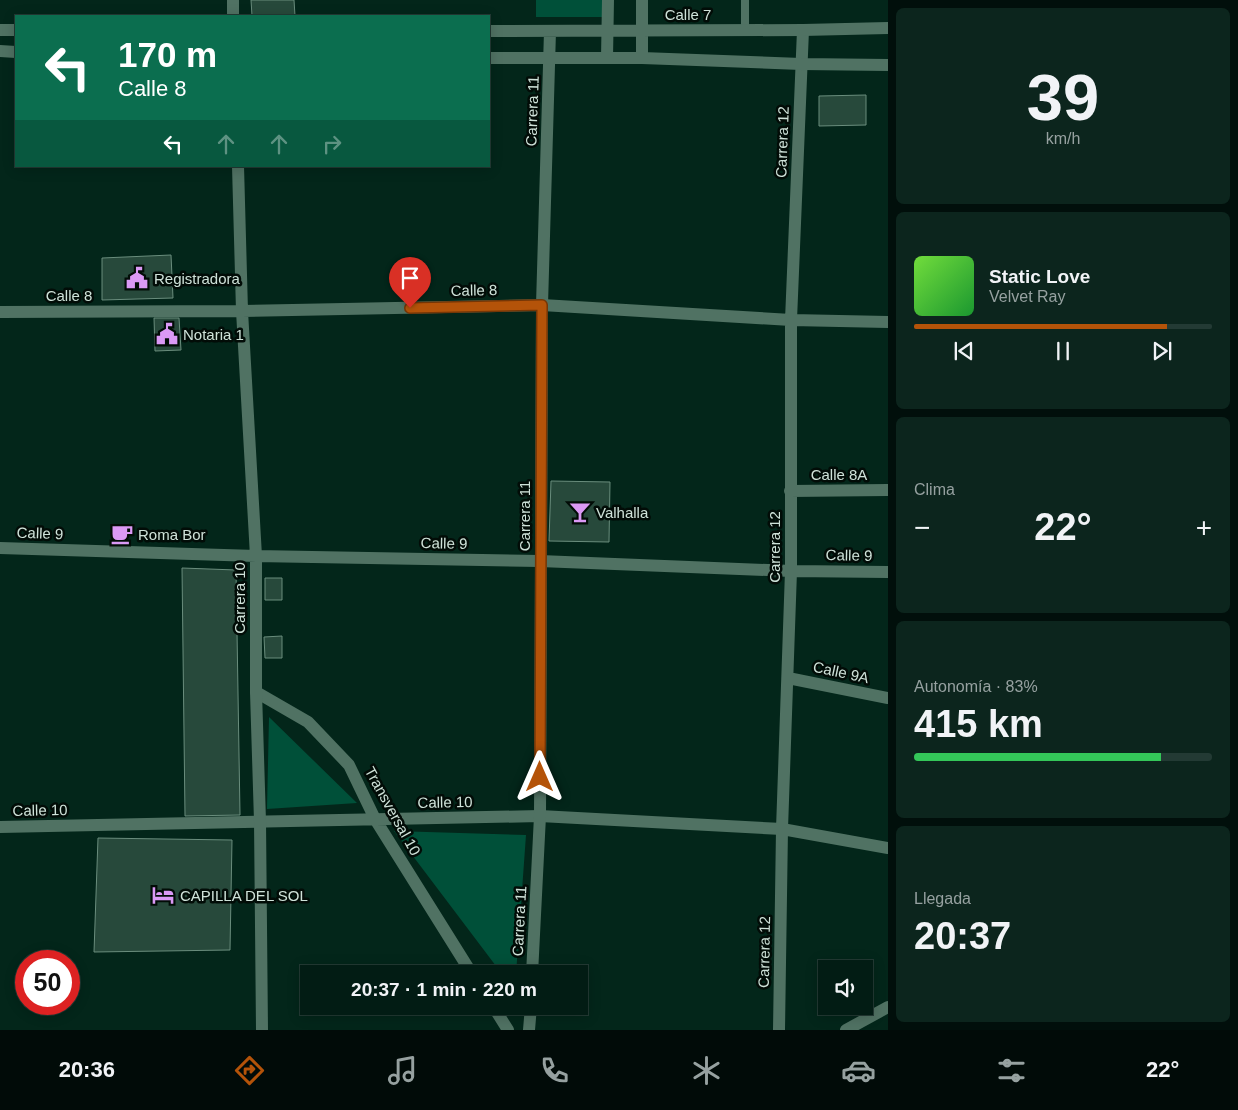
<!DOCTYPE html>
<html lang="es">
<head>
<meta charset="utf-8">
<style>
  body { margin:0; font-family:Helvetica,sans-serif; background:#0c251d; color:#f1f3f6; height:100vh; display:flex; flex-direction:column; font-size:19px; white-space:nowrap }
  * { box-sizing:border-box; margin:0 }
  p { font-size:16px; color:#96a1a0 }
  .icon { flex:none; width:28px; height:28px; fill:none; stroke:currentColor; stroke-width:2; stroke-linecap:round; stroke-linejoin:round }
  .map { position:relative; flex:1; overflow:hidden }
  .side { display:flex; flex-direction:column; gap:8px; padding:8px; background:#010f0b; width:350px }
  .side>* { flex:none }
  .hud { position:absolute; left:15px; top:15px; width:475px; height:152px; border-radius:0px; box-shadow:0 2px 12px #0003,0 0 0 1px #233a34; background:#0b6e4f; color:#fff; overflow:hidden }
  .buttons { position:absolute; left:818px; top:960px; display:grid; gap:10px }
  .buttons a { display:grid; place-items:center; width:55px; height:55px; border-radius:0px; background:#021c14; box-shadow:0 2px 12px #0003,0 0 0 1px #233a34; font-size:25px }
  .speed { position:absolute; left:15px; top:950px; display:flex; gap:10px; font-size:25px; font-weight:700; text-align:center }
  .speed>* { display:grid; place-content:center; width:65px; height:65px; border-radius:50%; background:#021c14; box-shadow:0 2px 12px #0003,0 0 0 1px #233a34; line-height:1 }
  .speed .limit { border:8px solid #d22; background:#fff; color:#111 }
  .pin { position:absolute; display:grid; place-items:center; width:42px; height:42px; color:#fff; margin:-51px -21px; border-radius:50% 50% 50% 0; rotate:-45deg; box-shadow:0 0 5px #0007 }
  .pin .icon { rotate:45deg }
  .me { position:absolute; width:55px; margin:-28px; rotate:0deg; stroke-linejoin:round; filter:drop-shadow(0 0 4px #0008) }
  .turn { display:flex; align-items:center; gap:18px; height:105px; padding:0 20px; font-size:22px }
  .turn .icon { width:65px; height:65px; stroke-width:2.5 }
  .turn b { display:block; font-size:35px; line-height:42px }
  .lanes { display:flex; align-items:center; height:48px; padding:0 20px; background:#0003; justify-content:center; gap:25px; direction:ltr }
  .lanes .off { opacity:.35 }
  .big { font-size:38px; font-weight:700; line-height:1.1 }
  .side .card { flex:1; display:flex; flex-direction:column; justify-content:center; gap:8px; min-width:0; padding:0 18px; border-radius:8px; background:#0c251d }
  .side .dial { align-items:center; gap:0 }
  .dial b { font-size:65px; line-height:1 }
  .song { display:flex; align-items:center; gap:15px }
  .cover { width:60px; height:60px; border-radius:8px; background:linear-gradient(135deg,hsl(100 70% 55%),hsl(130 70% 35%)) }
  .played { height:5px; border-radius:2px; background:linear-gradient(90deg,#b45309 85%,#233a34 85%) }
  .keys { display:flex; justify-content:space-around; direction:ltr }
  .heat { display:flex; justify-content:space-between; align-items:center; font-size:28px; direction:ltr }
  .charge { height:8px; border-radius:4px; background:linear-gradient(90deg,#34c759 83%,#233a34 0) }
  .trip { position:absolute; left:300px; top:965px; width:288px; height:50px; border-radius:0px; background:#021c14; box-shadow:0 2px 12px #0003,0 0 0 1px #233a34; font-weight:700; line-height:50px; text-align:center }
  .dock { display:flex; height:80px; justify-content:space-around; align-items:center; background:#010b08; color:#96a1a0 }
  .dock .icon { width:35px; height:35px }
  .dock .on { color:#b45309 }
  .dock b { font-size:22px; color:#f1f3f6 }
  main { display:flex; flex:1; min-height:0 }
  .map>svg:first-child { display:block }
  .green { fill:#005039 }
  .building { fill:#27493b; stroke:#6a8d7d }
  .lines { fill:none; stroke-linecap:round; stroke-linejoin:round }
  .service { stroke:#507263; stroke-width:8 }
  .minor { stroke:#507263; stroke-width:12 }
  .tertiary { stroke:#507263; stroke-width:12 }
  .secondary { stroke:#507263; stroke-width:12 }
  .route-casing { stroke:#753606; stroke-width:12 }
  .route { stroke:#b45309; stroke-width:9 }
  .labels { text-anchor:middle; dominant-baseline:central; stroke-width:5; stroke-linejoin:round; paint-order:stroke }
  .street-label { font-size:15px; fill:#cfe2d9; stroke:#020c07 }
  .poi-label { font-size:15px; fill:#cfe2d9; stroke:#020c07; text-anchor:start }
</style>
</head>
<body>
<main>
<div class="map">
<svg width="888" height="1030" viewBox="0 0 888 1030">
  <rect width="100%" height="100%" fill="#03261a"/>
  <path class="green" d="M536,0H605L604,17H536Z
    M269,717L357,803L267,809Z
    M394,831L526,835L516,974H502Z"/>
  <path class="building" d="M251,0H294L295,16H252Z
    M866,95V125L819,126V96Z
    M171,255L173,298L102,300V258Z
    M154,318H179L181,350L155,351Z
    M551,481L610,482L609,542L549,541Z
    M182,568L236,570L240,815L185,816Z
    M265,578H282V600H265Z
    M282,636V658H265L264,637Z
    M98,838L232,840L230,950L94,952Z"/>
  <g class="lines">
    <path class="service" d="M745,31V0"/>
    <path class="minor" d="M233,0V16
      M542,305L791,320L888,322
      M790,491L888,490
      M540,561L791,571L888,572
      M788,678L888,698
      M256,692L308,722L349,765L375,819L472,974
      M0,827L540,816L782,829L888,848
      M493,1006L508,1030
      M779,1030L782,829L791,571V320L803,30
      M846,1030L888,1007"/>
    <path class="tertiary" d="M0,30H16
      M0,51L16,52"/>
    <path class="secondary" d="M642,0V58
      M489,31L803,30L888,28
      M489,58H642L801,64L888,65
      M607,58L608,0
      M238,166L242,311L256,556V692L260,821L262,1030
      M0,312L242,311L542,305
      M0,548L256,556L540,561
      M532,974L540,816L542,305L550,31
      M529,1030L531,1006"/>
  </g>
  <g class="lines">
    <g class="route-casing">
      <path id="route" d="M410,308L542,305L540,777"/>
    </g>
    <use href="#route" class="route"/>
  </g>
  <defs>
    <g id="civic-bare" transform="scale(1.725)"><path d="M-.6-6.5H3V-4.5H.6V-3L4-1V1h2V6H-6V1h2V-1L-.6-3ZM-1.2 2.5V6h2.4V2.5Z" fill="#db99f5" stroke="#020c07" stroke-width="2.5" paint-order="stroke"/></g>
    <g id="bar-bare" transform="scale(1.725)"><path d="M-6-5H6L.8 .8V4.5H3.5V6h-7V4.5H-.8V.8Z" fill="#db99f5" stroke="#020c07" stroke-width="2.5" paint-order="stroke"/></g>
    <g id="cafe-bare" transform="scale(1.725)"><path d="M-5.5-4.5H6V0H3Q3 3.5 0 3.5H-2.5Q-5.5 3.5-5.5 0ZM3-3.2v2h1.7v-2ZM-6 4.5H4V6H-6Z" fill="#db99f5" stroke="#020c07" stroke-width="2.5" paint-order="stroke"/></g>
    <g id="hotel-bare" transform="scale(1.725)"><path d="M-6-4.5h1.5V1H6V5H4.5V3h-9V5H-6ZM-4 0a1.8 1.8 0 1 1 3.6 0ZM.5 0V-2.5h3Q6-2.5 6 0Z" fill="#db99f5" stroke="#020c07" stroke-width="2.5" paint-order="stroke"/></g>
  </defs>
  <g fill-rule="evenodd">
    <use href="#civic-bare" x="137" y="278"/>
    <use href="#civic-bare" x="167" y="334"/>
    <use href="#bar-bare" x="580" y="512"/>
    <use href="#cafe-bare" x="122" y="534"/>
    <use href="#hotel-bare" x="163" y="895"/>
  </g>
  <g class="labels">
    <g class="street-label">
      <text x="688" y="14">Calle 7</text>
      <text transform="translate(532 111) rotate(-88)">Carrera 11</text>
      <text transform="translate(782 142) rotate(-88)">Carrera 12</text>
      <text transform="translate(474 290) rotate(-1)">Calle 8</text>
      <text x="69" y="295">Calle 8</text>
      <text x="839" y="474">Calle 8A</text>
      <text transform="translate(524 516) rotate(-90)">Carrera 11</text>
      <text transform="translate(40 533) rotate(2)">Calle 9</text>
      <text transform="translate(444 543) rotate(1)">Calle 9</text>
      <text transform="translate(774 547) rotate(-90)">Carrera 12</text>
      <text transform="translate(849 555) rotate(1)">Calle 9</text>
      <text transform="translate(239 598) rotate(-90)">Carrera 10</text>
      <text transform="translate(841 672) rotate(12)">Calle 9A</text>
      <text transform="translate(445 802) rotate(-1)">Calle 10</text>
      <text transform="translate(40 810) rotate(-1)">Calle 10</text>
      <text transform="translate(393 811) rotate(61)">Transversal 10</text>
      <text transform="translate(519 921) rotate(-87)">Carrera 11</text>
      <text transform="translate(764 952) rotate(-89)">Carrera 12</text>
    </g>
    <g class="poi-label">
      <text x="154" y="278">Registradora</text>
      <text x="183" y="334">Notaria 1</text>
      <text x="596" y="512">Valhalla</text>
      <text x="138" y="534">Roma Bor</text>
      <text x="180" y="895">CAPILLA DEL SOL</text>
    </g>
  </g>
</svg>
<div class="buttons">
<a><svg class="icon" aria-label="sound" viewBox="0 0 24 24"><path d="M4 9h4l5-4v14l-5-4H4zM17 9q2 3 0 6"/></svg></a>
</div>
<div class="speed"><div class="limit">50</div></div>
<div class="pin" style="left:410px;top:308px;background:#d93025"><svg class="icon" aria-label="arrive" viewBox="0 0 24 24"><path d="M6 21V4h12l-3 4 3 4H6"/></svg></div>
<svg class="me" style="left:540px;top:777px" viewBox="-20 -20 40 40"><path d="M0-17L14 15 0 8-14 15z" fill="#b45309" stroke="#fff" stroke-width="4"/></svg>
<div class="trip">20:37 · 1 min · 220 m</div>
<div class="hud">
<div class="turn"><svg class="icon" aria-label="left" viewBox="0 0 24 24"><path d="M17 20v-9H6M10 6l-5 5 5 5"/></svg><div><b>170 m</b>Calle 8</div></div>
<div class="lanes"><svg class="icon" aria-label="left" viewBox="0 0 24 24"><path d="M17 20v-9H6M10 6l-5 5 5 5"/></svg><svg class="icon off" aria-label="ahead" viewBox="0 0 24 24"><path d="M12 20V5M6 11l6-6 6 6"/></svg><svg class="icon off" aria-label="ahead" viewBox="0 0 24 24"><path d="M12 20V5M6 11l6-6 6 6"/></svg><svg class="icon off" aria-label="right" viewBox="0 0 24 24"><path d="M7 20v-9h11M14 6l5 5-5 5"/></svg></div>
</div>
</div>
<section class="side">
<div class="card dial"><b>39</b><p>km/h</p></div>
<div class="card">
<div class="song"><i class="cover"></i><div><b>Static Love</b><p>Velvet Ray</p></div></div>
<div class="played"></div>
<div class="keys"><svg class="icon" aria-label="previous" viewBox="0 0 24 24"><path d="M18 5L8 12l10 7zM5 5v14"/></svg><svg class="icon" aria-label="pause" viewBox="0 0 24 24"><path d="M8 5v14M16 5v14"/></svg><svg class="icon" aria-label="next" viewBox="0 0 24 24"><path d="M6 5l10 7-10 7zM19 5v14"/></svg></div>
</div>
<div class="card"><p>Clima</p>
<div class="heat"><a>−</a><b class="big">22°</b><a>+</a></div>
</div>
<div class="card"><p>Autonomía · 83%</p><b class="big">415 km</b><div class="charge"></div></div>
<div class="card"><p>Llegada</p><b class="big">20:37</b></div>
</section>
</main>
<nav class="dock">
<b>20:36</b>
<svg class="icon on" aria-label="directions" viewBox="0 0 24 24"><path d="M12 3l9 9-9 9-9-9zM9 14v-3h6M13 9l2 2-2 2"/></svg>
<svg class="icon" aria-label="music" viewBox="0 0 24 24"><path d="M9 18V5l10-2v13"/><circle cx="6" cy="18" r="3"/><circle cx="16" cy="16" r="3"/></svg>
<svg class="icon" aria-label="phone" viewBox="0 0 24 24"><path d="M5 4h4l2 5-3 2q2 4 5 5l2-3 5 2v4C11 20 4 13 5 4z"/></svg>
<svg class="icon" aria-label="climate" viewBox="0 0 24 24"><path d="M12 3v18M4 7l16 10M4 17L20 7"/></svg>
<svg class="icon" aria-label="car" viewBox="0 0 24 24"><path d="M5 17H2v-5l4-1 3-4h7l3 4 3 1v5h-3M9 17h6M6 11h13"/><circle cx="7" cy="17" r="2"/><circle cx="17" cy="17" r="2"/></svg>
<svg class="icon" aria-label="filters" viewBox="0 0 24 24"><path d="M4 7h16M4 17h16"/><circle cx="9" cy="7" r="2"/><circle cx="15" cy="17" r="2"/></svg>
<b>22°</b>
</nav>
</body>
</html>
